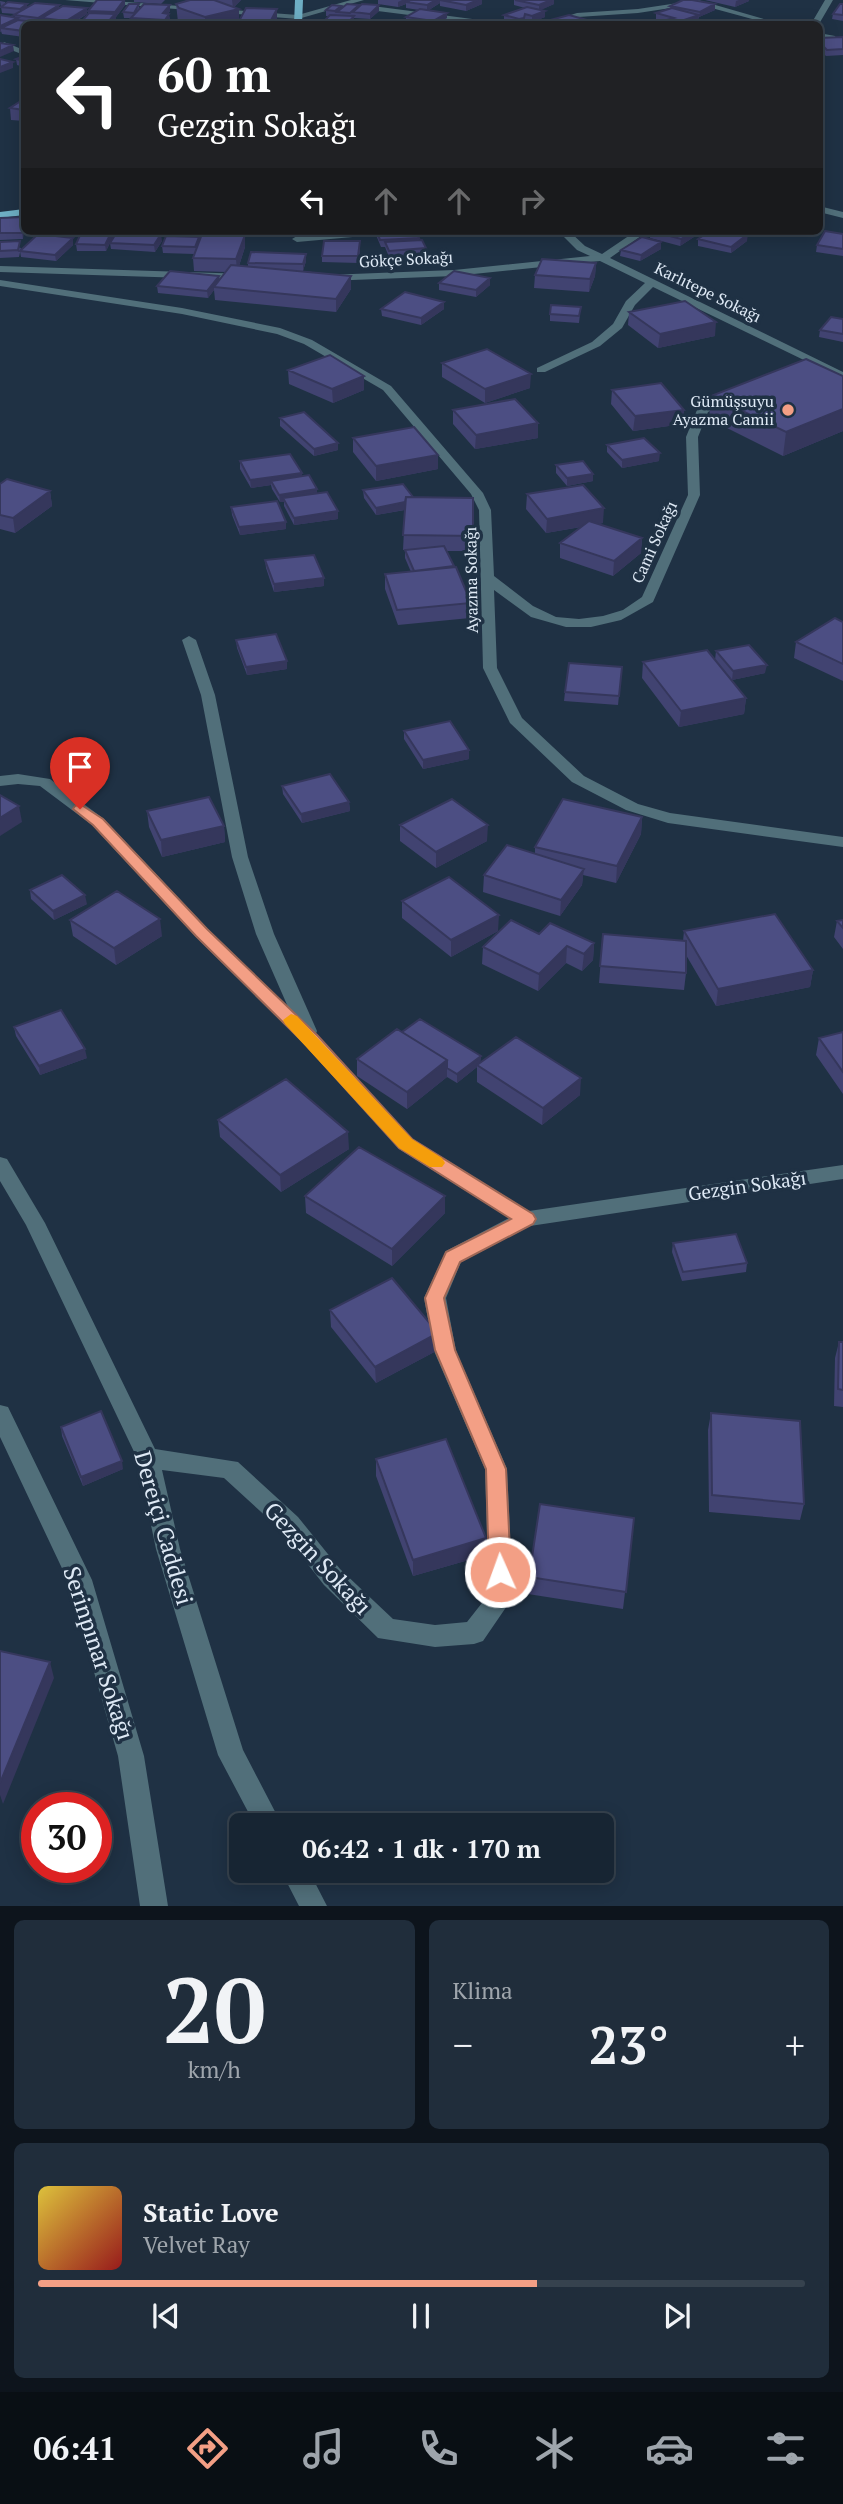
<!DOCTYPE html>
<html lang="tr">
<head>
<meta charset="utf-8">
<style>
  body { margin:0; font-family:"PT Serif",serif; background:#202d3b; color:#f1f3f6; height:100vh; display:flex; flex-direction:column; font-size:26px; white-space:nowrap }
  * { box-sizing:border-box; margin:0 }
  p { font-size:23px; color:#9ea5ac }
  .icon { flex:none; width:38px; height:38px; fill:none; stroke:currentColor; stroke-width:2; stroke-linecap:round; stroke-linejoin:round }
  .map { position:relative; height:1906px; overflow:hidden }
  .side { display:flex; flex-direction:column; gap:14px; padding:14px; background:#0d141c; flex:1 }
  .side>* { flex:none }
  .hud { position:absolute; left:21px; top:21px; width:802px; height:214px; border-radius:10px; box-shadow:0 4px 18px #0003,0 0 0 2px #36424e; background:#202124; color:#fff; overflow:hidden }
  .speed { position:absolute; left:21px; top:1792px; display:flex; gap:14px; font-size:35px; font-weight:700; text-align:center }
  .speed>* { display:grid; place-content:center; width:91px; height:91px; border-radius:50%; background:#172533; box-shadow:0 4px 18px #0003,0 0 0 2px #36424e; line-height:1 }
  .speed .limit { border:10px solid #d22; background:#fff; color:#111 }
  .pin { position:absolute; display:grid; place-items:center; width:60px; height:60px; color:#fff; margin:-72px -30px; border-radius:50% 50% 50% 0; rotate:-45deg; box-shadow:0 0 7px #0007 }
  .pin .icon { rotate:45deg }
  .me { position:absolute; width:77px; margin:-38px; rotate:358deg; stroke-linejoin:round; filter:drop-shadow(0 0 5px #0008) }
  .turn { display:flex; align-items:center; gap:24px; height:147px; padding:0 21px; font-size:32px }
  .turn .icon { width:91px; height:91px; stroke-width:2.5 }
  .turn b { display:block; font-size:49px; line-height:60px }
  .lanes { display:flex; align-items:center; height:66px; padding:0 21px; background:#0003; justify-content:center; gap:35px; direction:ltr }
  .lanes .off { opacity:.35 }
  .big { font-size:52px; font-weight:700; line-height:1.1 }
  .side .card { flex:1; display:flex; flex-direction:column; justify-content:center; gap:10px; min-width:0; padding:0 24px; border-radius:10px; background:#202d3b }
  .side .dial { align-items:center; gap:0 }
  .dial b { font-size:91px; line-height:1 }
  .song { display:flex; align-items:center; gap:21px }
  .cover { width:84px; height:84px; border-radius:10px; background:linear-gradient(135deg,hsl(50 70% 55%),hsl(0 70% 35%)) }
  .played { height:7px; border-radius:4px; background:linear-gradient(90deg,#f39f85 65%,#36424e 65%) }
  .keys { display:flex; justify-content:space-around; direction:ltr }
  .heat { display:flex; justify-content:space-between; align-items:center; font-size:38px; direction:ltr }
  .side .tiles { flex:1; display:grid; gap:14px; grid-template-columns:1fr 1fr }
  .card:last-child { grid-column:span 2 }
  .trip { position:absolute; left:229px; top:1813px; width:385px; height:70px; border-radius:10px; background:#172533; box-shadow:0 4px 18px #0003,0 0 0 2px #36424e; font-weight:700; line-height:70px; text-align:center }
  .tabs { display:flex; height:112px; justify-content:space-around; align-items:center; background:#090f14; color:#9ea5ac }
  .tabs .icon { width:49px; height:49px }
  .tabs .current { color:#f39f85 }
  .tabs b { font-size:32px; color:#f1f3f6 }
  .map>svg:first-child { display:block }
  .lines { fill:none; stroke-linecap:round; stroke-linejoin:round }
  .minor { fill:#516f7a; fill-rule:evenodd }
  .major { fill:#6eaec4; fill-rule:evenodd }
  .wall { fill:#414371 }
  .shaded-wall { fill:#35375c }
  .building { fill:#4c4e83; stroke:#35375c; stroke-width:2 }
  .route { fill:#f39f85; stroke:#9e6756; stroke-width:2 }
  .slow { fill:#f59e0b }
  .poi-dot { fill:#f39f85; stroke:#1f3144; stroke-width:2.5 }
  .labels { text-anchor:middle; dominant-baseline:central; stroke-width:7; stroke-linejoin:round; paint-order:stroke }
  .far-street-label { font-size:16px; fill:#dee9f5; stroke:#1f3144 }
  .far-poi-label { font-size:16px; fill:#dee9f5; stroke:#1f3144; text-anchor:end }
  .street-label { font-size:19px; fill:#dee9f5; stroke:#1f3144 }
  .near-street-label { font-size:23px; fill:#dee9f5; stroke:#1f3144 }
</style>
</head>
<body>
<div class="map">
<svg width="843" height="1906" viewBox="0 0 843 1906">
  <rect width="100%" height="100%" fill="#1f3144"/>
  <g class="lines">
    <path class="minor" d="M65,0H100L298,15L351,0H364L298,19Z
      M698,0L781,24H770L697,4L638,13L578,17L553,24H542L577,13L638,9Z
      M825,0H833L819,24H811Z
      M357,4L480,20L484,22L480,24L354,8Z
      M819,33L835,36L836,38L832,40L819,37Z
      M4,42L24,50V55L1,46Z
      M819,206L843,212V218L819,212Z
      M352,231H391L386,234L297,242L292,239L297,236Z
      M558,231H569L585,246L602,254L636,231H648L610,258L843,372V379L653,287L635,305L622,328L600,346L545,372H537V368L592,342L613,324L626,301L645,283L600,261L454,276L327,281L322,278L327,275L454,270L590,256L577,250Z
      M0,266L247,274L252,277L247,280L0,272Z
      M0,280L182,308L280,328L312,340L391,386L483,493L491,510L494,576L533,606L556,617L579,619L603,616L623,610L642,597L688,495L686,437L697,410L727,395H735V399L708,412L698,437L700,495L653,602L621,620L591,627H566L531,617L494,590L497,668L522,718L584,776L638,804L670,813L843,837V847L668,823L626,810L572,782L510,723L483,668L479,510L471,494L383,390L304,344L277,334L182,314L0,286Z
      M189,636L196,640L215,695L248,857L274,934L317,1031L316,1034L413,1139L529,1211L843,1165V1179L530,1226L461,1262L446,1298L456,1351L507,1469L513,1597L483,1641L474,1644L435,1647L378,1638L324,1585L282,1531L224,1478L162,1470L180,1549L243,1750L282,1825H255L218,1755L156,1549L137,1458L26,1225L0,1181V1157L7,1159L45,1223L155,1449L238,1462L298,1517L340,1569L393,1619L435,1625L467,1622L489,1594L485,1469L434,1351L424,1298L446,1251L509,1218L399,1149L305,1045L196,937L92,825L40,786L18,784L0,786V776L18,774L50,779L104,819L208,929L288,1007L256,934L232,857L201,695L182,640Z
      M0,1405L8,1407L92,1580L144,1756L168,1906H140L118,1756L68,1581L0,1437Z
      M281,1871H309L327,1906H299Z"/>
    <path class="major" d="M295,0H303L302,24H294Z
      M24,209V215L0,218V212Z"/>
  </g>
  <path class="wall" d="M125,0V5L116,17V20L112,24H116H24V37L2,34L1,31L0,32V15L15,17L14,15L16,14L2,13L0,1L5,2V4H27V8L59,5V8H87V14L75,22L82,23V21L88,14V11Z
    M134,0H165L161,4L134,2Z
    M188,0H241L234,7L239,21L277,20L275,24H180L178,22L176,4Z
    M378,0H482V4L466,11L440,6V3L429,10L447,13V18L436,24H421L406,22V17L419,10L406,8V4L398,7L378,4Z
    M514,0H554V4L540,10L545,17L532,22L525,20L524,23L517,24L504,20V15L525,8L514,5Z
    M705,0H749V1L735,7Z
    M139,4V9L170,5V11L168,14L170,19L166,24H132L131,18H124L123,12Z
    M843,4V21L832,19L833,14Z
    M359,5V7L379,5V11L370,19L354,18V22L351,24H325V20L329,16H326V10Z
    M670,6L715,10L699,17L698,20L664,21L656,19V13L670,9Z
    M554,19L587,20V24H554Z
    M843,37V55L826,56L819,49V38Z
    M24,56V67L17,65L16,59Z
    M24,99V121L11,120L10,108Z
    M24,217L23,239L0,240V218Z
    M29,231H54L52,235H46L73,245L56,261L21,257L20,251L38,235H30Z
    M248,231H305V234L249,237Z
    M376,231H416L419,240L426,248V254L389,257L385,247H381L376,235Z
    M583,231H620L595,237Z
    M651,231H698L697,235L680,246L650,238Z
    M843,234V256L816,252L817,245Z
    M245,235V247L239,266H248V263L306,254V261L303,271L351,276V289L336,312L215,300L214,290L208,298L158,293L157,286L219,276L220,280L226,272L194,271L193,258L194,254L163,253L162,246L199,237V242Z
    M113,237L106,251H77L76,244Z
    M698,239L747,241L731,253L698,246Z
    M162,241L155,252L111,249L110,243Z
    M0,242L21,248L19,257L0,258Z
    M360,248L359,263L322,262V256Z
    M661,249L640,261L620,256L621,250Z
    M596,263L595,276L589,292L534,288L535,275Z
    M439,283L490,285L476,297L439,290Z
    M381,309H444L421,325L382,316Z
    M629,312L715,336L658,348L628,325Z
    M550,314H580L579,323L550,321Z
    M843,319V342L819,337L820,330Z
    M442,363L530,388L485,403L442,377Z
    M288,370L364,390L333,403L289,384Z
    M843,376V431L783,456L709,419L711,396Z
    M612,390L684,410L683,424L633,431L611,404Z
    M453,410L538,423V438L475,449L453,424Z
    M280,418L338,443V450L314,456L280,426Z
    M353,438L438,455V469L376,481L353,452Z
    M607,445L659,461L622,468L607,452Z
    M240,461L302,476L317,489V493L338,519L294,525L284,506V502H280L272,489L271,485L251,488L240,469Z
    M556,465L593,474V481L567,486L556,473Z
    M0,484L50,491L52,506L15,533L0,529Z
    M363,490L413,497L473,498L472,551H446L471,603L470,618L398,625L385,589V574L411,572L405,558V550H407H403L405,510L376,515L364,498Z
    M527,494L603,523L598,524L642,538L641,553L613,576L560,558V543L581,527L546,533L526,509Z
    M231,507L286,529L240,535L232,515Z
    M265,560L324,586L274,592L266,568Z
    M843,622V681L794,658L796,642Z
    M236,640L287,669L247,675L237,648Z
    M716,651L765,673L732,680L715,660Z
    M643,662L746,698L744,714L679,727L642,678Z
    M622,667L618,705L564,701L565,692Z
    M404,731L469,759L423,769L404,739Z
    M282,786L349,802L350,811L302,823L283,794Z
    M147,811L224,826L225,842L162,857L149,827Z
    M642,817L641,834L616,883L583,875L582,885L560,916L483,892L484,875L535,854V847Z
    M400,825L487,841L436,868L400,841Z
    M30,890L87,904L54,920L31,899Z
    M402,901L498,931L451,957L402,918Z
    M70,920L162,936L116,965L73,936Z
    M843,920V949L834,937L837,921Z
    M684,931L813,970L810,987L716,1006L686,955V973L684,990L599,983L603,934L683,941Z
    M539,934L594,943L593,960L582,971L566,963L538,991L482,964L483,947Z
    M14,1027L87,1058L40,1075L16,1036Z
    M402,1032L481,1056L480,1063L580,1095L542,1125L477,1082V1067L457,1083L447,1077L407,1109L357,1076V1059Z
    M843,1032V1094L816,1055L819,1038Z
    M218,1120L349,1149L281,1192L220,1137Z
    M305,1196H445V1213L392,1266L306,1213Z
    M673,1243L747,1263L746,1272L682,1281L672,1252Z
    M330,1310L438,1333V1350L376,1383L331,1327Z
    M839,1342H843V1407L834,1406L835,1358Z
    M711,1413L804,1504L800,1520L709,1512L708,1430Z
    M61,1427L123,1469L83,1486L62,1436Z
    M376,1459L486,1538V1555L413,1576L376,1476Z
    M634,1518L623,1609L528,1594L529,1577Z"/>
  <path class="shaded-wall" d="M125,0V5L116,17V20L112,24H103L115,14V12Z
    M232,0H241L233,8Z
    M402,0H414L406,2V4L398,7V2Z
    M436,0H445H440V3L427,11V5Z
    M478,0H482V4L466,11V5Z
    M549,0H554V4L539,11V5Z
    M739,0H749V1L735,7L736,1Z
    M27,4V9L21,14L20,9Z
    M715,4V10L699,17L700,12Z
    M59,5V11L42,18V21L39,23L38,18Z
    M170,5V11L164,19L163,13Z
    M379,5V11L370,19V14Z
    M87,8V14L70,24H67L66,21Z
    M239,9V24L238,23V24H205V17Z
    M277,9V20L275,24H269Z
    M545,11V17L532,22V16Z
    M447,13V18L436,24H433V21Z
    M169,14L170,19L165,24V20Z
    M525,14L524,23L518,24L519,19Z
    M699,15L698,20L686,24L681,21Z
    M354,16V22L351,24H349V22Z
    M18,18L19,24L1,28V31L0,32V26Z
    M587,20V24H573Z
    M13,45L14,51L0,57V51Z
    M13,62V68L0,73V67Z
    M24,219V230L23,239L22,233Z
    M112,231L113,237L106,251L105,245Z
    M595,231H620L595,237Z
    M694,231H698L697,235L680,246L681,239Z
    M161,234L162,241L155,252L154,245Z
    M748,234L747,241L731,253V247Z
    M245,235V247L237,272L236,259Z
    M73,238V245L56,261L55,255Z
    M661,242V249L640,261L641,255Z
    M306,254V261L303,271V264Z
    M596,263L595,276L589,292L590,279Z
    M219,276L220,283L214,287V290L208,298L207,291Z
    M351,276V289L336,312V299Z
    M490,278V285L476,297V290Z
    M444,302V309L421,325V318Z
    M716,322L715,336L658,348L660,334Z
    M531,374L530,388L485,403V389Z
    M364,376V390L333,403L332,389Z
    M843,409V431L783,456L786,432Z
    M684,410L683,424L633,431L635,416Z
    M538,423V438L475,449L476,435Z
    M338,443V450L314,456V449Z
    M660,453L659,461L622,468V460Z
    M438,455V469L376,481V466Z
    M302,473V480L271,481V485L251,488L250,480Z
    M593,474V481L567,486V478Z
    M317,489V496L283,498L284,502H280L279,495Z
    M50,491L52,506L15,533L13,518Z
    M415,501V508L376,515V508Z
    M604,508L603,523L546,533L547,519Z
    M338,511V519L294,525V518Z
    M286,522V529L240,535L239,527Z
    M642,538L641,553L613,576L614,561Z
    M324,578V586L274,592V584Z
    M287,661V669L247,675L246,667Z
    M767,665L765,673L732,680L733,671Z
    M746,698L744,714L679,727L681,711Z
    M469,750V759L423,769V760Z
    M349,802L350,811L302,823L301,814Z
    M19,806L22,822L0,836V818Z
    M642,817L641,834L616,883L617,866Z
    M488,825L487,841L436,868V852Z
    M224,826L225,842L162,857L161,840Z
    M584,869L582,885L560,916L561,900Z
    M85,895L87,904L54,920L53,911Z
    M499,915L498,931L451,957V940Z
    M160,919L162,936L116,965L114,948Z
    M594,943L593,960L582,971L584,954Z
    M567,946L566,963L538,991L539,974Z
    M813,970L810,987L716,1006L718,989Z
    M85,1049L87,1058L40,1075L39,1066Z
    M481,1056L480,1065H477V1067L457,1083V1074Z
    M447,1060V1077L407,1109V1092Z
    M581,1078L580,1095L542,1125L543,1108Z
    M348,1132L349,1149L281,1192L280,1175Z
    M445,1196V1213L392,1266V1249Z
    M438,1333V1350L376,1383L375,1367Z
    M122,1461L123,1469L83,1486L81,1477Z
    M486,1538V1555L413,1576V1560Z
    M50,1662L54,1678L3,1804L0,1795V1783Z"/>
  <path class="building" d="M97,0H124L115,12L88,11Z
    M190,0H214L239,9L205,17L179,8L176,4Z
    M410,0H436L427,5L406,2Z
    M440,0H478L466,5Z
    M515,0H551L539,5Z
    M683,0H692L715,4L700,12L670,6Z
    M8,2L27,4L20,9L1,7Z
    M35,3L59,5L38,18L14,15Z
    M129,4H139L134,13L123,12Z
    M144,4L170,5L163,13L169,14L165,20L131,18Z
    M347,4L359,5L350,13L337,12Z
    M362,4L379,5L370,14L353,12Z
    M840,4H843V15L833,14Z
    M332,5L341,6L335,11L326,10Z
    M63,6L87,8L66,21L42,18Z
    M527,7L545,11L532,16L525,14L524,18L519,19L504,15Z
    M246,8L277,9L269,24L238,23Z
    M672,8L699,15L681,21L695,24H652L674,18L656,13Z
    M420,9L447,13L433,21L406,17Z
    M89,13L115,14L108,22L103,23L116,24H85L89,21H82Z
    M0,15L18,18L0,26Z
    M330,15L354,16L349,22L325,20Z
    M569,15L587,20L573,24L554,19Z
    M18,20L49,24H24V31L1,28Z
    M72,22L83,23L80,24H67Z
    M637,22L644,24H629Z
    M843,37V49L827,50L819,42V38Z
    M0,43L13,45L0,51Z
    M24,56V61L16,59Z
    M0,59L13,62L0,67Z
    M24,99V110L10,108Z
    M24,217L22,233H0V218Z
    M82,231H112L105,245L76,244Z
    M377,231H416L419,238L380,240Z
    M651,231H694L681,239Z
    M710,231H734L748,234L731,247L698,239Z
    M825,231L843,234V249L817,245Z
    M117,232L161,234L154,245L110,243Z
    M38,234L73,238L55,255L20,251Z
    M202,234L245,235L236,259L193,258Z
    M166,236L199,237L195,247L162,246Z
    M642,237L661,242L641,255L621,250Z
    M422,240L426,248L389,251L385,242Z
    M20,241L18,250L0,251V242Z
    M324,241H360L358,256H322Z
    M251,252L306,254L303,264L248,263Z
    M542,259L596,263L590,279L535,275Z
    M231,265L351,276L336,299L214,287Z
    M170,271L219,276L207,291L157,286Z
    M454,271L490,278L476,290L439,283Z
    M405,292L444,302L421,318L381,309Z
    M685,301L716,322L660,334L629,312Z
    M551,305L581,307L579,316L550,314Z
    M831,317L843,319V334L820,330Z
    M487,349L531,374L485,389L442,363Z
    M330,355L364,376L332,389L288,370Z
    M806,359L843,376V409L786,432L711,396Z
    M661,383L684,410L635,416L612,390Z
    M515,399L538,423L476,435L453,410Z
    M304,412L338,443L314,449L280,418Z
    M414,427L438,455L376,466L353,438Z
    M644,438L660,453L622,460L607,445Z
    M290,454L302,473L250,480L240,461Z
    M583,461L593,474L567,478L556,465Z
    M309,475L317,489L279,495L271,481Z
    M7,479L50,491L13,518L0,515V484Z
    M403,484L413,497H406L405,502L376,508L363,490Z
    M583,485L604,508L547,519L527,494Z
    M327,492L338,511L294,518L283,498Z
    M406,497L473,498V536L403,535Z
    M277,501L286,522L239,527L231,507Z
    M589,521L642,538L614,561L560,543Z
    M444,546L454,566L414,571L405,550Z
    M314,555L324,578L274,584L265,560Z
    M456,567L471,603L397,610L385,574Z
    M835,618L843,622V664L796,642Z
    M276,634L287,661L246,667L236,640Z
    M749,645L767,665L733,671L716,651Z
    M707,650L746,698L681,711L643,662Z
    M569,663L622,667L619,696L565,692Z
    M450,721L469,750L423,760L404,731Z
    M330,774L349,802L301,814L282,786Z
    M0,795L19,806L0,818Z
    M209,797L224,826L161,840L147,811Z
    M452,799L488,825L436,852L400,825Z
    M563,799L642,817L617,866L535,847Z
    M507,845L584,869L561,900L484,875Z
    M62,875L85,895L53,911L30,890Z
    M449,877L499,915L451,940L402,901Z
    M117,891L160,919L114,948L70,920Z
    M775,914L813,970L718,989L684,931Z
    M511,920L539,934L550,923L594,943L584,954L567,946L539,974L483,947Z
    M843,920V928L837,921Z
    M603,934L686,941V973L600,966Z
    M61,1010L85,1049L39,1066L14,1027Z
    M420,1019L481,1056L457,1074L447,1068V1060L402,1032Z
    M397,1029L447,1060L407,1092L357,1059Z
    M843,1032V1072L819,1038Z
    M516,1037L581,1078L543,1108L477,1065Z
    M286,1079L348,1132L280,1175L218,1120Z
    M359,1147L445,1196L392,1249L305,1196Z
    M736,1234L747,1263L683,1272L673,1243Z
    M392,1278L438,1333L375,1367L330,1310Z
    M839,1342H843V1390L838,1389Z
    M101,1411L122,1461L81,1477L61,1427Z
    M711,1413L800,1421L804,1504L712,1495Z
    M446,1439L486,1538L413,1560L376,1459Z
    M540,1504L634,1518L626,1592L529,1577Z
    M0,1651L50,1662L0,1783Z"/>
  <path class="route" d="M80,804L103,819L207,929L318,1036L412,1139L533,1214L536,1219L533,1224L460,1262L444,1298L455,1350L506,1469L511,1572L508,1579L500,1581L493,1579L489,1572L486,1469L435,1350L425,1298L446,1252L511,1219L399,1148L306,1045L196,936L93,825L73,809L75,806Z"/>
  <path class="slow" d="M291,1014L297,1016L412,1139L442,1158L445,1163L442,1167H430L399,1148L285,1024L283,1020Z"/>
  <circle class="poi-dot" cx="788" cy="410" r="7"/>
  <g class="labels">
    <g class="far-street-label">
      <text transform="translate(406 259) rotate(-3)">Gökçe Sokağı</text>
      <text transform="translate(708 292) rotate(26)">Karlıtepe Sokağı</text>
      <text transform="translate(654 542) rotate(-66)">Cami Sokağı</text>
      <text transform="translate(471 580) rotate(-91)">Ayazma Sokağı</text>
    </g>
    <g class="far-poi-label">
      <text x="774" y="401">Gümüşsuyu<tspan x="774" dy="18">Ayazma Camii</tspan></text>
    </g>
    <g class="street-label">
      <text transform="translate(747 1185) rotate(-8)">Gezgin Sokağı</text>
    </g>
    <g class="near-street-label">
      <text transform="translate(164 1528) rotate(74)">Dereiçi Caddesi</text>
      <text transform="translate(318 1558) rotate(47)">Gezgin Sokağı</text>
      <text transform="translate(99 1653) rotate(72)">Serinpınar Sokağı</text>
    </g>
  </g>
</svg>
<div class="speed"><div class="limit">30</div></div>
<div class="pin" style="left:80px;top:809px;background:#d93025"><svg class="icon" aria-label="arrive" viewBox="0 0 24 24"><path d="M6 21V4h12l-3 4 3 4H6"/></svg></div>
<svg class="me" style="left:500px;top:1572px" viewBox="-20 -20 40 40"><circle r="17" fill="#f39f85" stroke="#fff" stroke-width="3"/><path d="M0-11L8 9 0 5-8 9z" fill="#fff"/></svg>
<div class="trip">06:42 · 1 dk · 170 m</div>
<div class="hud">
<div class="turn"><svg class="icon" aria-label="left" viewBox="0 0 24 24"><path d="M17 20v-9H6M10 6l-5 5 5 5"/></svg><div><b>60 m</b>Gezgin Sokağı</div></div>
<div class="lanes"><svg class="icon" aria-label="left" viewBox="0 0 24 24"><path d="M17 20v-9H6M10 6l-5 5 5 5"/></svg><svg class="icon off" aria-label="ahead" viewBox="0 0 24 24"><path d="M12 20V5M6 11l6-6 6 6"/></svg><svg class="icon off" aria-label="ahead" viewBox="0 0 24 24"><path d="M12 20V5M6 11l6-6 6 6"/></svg><svg class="icon off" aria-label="right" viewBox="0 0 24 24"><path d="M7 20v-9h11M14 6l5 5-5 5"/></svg></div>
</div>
</div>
<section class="side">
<div class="tiles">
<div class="card dial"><b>20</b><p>km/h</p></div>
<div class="card"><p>Klima</p>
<div class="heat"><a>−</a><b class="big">23°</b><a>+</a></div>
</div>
<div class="card">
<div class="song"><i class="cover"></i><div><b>Static Love</b><p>Velvet Ray</p></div></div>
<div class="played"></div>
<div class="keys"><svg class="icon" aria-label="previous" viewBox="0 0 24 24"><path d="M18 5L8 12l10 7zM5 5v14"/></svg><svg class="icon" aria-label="pause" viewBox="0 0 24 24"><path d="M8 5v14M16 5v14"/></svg><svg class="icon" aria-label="next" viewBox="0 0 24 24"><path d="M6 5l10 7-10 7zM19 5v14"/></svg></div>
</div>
</div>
</section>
<nav class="tabs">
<b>06:41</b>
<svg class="icon current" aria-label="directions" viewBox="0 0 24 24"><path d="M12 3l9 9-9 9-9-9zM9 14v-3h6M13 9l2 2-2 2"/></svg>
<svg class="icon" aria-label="music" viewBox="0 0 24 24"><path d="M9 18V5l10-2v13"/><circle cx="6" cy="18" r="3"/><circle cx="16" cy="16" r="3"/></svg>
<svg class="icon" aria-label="phone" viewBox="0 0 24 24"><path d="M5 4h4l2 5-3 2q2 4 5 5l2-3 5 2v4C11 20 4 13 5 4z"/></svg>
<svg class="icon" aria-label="climate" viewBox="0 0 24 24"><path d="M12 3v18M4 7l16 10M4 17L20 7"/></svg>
<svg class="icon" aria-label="car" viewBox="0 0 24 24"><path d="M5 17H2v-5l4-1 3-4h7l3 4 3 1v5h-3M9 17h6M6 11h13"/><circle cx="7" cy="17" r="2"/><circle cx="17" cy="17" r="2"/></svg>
<svg class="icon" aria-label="filters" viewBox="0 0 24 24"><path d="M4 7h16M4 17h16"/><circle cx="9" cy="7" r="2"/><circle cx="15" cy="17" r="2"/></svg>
</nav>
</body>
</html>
